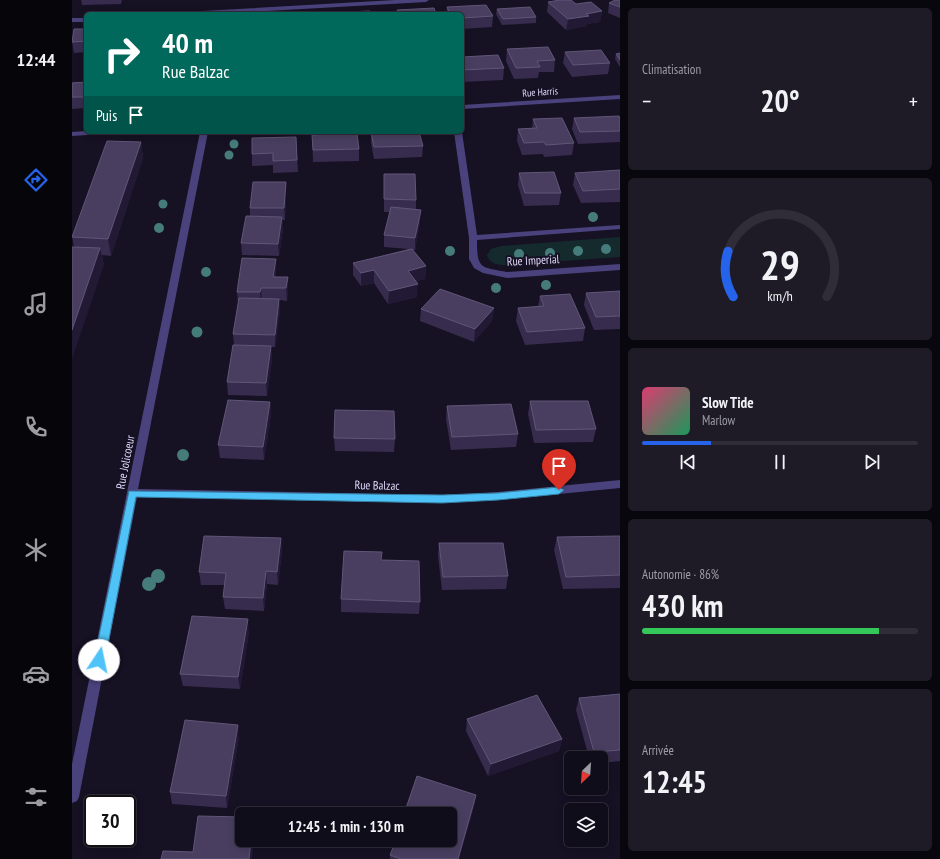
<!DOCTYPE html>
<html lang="fr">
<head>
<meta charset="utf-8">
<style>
  body { margin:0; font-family:"PT Sans Narrow",sans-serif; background:#1e1b27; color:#f1f3f6; height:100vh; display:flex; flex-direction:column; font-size:15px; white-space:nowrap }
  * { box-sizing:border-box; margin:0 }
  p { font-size:13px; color:#9c9ca2 }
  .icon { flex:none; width:22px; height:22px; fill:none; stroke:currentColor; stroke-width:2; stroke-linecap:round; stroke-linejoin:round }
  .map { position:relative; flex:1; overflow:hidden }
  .side { display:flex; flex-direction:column; gap:8px; padding:8px; background:#09070e; width:320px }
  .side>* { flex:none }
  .guide { position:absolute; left:12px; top:12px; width:380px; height:122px; border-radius:6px; box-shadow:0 2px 10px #0003,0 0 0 1px #302d39; background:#00695c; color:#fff; overflow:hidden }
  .needle { width:26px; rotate:205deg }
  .controls { position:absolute; left:492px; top:751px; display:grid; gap:8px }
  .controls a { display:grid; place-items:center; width:44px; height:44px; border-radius:6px; background:#100d1a; box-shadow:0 2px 10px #0003,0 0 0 1px #302d39; font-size:20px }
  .speed { position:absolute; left:12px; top:795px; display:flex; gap:8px; font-size:20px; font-weight:700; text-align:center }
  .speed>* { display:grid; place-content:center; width:52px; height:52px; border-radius:50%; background:#100d1a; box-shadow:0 2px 10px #0003,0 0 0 1px #302d39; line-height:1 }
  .speed .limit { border:2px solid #111; border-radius:6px; background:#fff; color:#111 }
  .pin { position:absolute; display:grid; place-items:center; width:34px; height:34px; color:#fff; margin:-41px -17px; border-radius:50% 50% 50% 0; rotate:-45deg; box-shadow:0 0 4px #0007 }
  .pin .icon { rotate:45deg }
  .me { position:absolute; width:44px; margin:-22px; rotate:11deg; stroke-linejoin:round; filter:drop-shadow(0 0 3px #0008) }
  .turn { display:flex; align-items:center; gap:14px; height:84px; padding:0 12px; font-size:18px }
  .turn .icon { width:52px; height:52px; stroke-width:2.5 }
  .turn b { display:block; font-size:28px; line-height:34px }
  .then { display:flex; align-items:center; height:38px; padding:0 12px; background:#0003; gap:8px; font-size:15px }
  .big { font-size:30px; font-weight:700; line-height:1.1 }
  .side .card { flex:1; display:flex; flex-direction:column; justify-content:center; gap:6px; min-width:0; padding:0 14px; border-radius:6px; background:#1e1b27 }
  .side .dial { align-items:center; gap:0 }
  .dial svg { height:104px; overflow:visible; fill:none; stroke:#302d39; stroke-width:7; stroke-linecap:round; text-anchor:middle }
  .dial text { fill:#f1f3f6; stroke:none }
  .song { display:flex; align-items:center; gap:12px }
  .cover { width:48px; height:48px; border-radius:6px; background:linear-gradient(135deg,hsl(340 70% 55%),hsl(150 70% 35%)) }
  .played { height:4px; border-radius:2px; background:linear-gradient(90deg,#2563eb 25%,#302d39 25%) }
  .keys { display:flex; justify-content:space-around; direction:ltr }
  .heat { display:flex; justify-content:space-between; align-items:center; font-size:22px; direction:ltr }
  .charge { height:6px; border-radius:3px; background:linear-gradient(90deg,#34c759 86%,#302d39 0) }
  .trip { position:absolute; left:163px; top:807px; width:222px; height:40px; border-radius:6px; background:#100d1a; box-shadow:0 2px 10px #0003,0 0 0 1px #302d39; font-weight:700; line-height:40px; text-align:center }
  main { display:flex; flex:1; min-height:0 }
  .tabs { display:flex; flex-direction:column; width:72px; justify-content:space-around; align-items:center; background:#06050a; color:#9c9ca2 }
  .tabs .icon { width:28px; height:28px }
  .tabs .active { color:#2563eb }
  .tabs b { font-size:18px; color:#f1f3f6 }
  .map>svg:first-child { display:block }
  .green { fill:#152a2c }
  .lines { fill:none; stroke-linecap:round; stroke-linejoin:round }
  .minor { fill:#4a427c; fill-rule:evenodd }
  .tree { fill:#457b7b }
  .wall { fill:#372c4e }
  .shaded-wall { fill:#221935 }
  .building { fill:#493e60; stroke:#605678 }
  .route { fill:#4fc3f7; stroke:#337fa1 }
  .labels { text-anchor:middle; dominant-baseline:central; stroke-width:4; stroke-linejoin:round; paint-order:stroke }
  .far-street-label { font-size:10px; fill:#dfd8fa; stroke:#161123 }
  .street-label { font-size:12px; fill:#dfd8fa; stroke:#161123 }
</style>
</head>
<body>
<main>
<nav class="tabs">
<b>12:44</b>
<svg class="icon active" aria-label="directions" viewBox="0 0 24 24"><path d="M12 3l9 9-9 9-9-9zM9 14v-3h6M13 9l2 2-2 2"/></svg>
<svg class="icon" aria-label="music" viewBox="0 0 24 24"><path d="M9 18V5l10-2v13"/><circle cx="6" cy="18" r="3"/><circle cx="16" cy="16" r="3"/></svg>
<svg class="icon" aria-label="phone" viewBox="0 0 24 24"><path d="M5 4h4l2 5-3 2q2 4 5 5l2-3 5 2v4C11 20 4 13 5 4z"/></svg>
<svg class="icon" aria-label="climate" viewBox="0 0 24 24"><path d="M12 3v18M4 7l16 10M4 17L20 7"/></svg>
<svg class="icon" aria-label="car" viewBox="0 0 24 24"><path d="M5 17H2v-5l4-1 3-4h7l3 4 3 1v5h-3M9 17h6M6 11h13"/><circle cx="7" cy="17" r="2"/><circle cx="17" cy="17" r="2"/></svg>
<svg class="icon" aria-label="filters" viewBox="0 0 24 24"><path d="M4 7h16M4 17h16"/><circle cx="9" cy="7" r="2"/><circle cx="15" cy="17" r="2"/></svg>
</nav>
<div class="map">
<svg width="548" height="859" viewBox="0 0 548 859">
  <rect width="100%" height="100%" fill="#161123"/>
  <path class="green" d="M548,237V257L434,265C426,265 417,264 415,255L419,249L429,246Z"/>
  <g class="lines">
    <path class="minor" d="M323,0H357L354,2L144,14H109L112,12Z
      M0,18H14V22H0Z
      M548,95V99L390,109V105Z
      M14,131V132H34L30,134L0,136V132Z
      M128,132H136L66,489L370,495L426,492L548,480V488L426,500L370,503L65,497L7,797L5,801L0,803V764Z
      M382,132H390L405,235L548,225V229L405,240C405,269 408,267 435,272L548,264V270L435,278L411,273L402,268L397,259V238Z"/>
  </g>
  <g class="tree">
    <circle cx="162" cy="144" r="4.5"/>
    <circle cx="157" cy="155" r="4.5"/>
    <circle cx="91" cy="204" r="4.5"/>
    <circle cx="521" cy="217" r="5"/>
    <circle cx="87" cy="228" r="5"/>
    <circle cx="534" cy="249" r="5"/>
    <circle cx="378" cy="251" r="5"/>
    <circle cx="506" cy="251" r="5"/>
    <circle cx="478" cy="253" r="5"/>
    <circle cx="447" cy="254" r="5"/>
    <circle cx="134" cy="272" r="5"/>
    <circle cx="474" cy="285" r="5"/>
    <circle cx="424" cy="288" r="5"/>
    <circle cx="125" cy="332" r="5.5"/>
    <circle cx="111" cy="455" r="6"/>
    <circle cx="86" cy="576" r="7"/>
    <circle cx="77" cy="584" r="7"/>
  </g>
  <path class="wall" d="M9,0H50L49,4L10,5Z
    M548,0V18L536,13L537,3Z
    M476,2L504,4L530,11L528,22L515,24V26L494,30L475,12Z
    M375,7L421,16L420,27L390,29V14H374Z
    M425,9L464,17V23L430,25L424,14Z
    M14,29V52L2,53L0,41Z
    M435,49L483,60L482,72H467L466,78L442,79L434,61Z
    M493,52L538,63L536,74L500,77L491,63Z
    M548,53V67L543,59L544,54Z
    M390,57L432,68L431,80L390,82Z
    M14,82V108L0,109V83Z
    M502,118L548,119V142L506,144L500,129Z
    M461,119L502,143L500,155L472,157L471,154L450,155L445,141L446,129L460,128Z
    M299,132L351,146L350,157L302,159L299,143Z
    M240,135L287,149V161L241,162Z
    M224,137L226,172L201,173V165L180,166V154Z
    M69,142L71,158L39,256L30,255L32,265L2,247L0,236Z
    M548,170V202L509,203L501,185L503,173Z
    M447,173L489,193L487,205L452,206L446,185Z
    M312,174L344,200V209L348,222L343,250H340L354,266L353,279L344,281L345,297L316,304L302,283L289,286L281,275V263L336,249L312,247V235L318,212H312Z
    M214,182V194L213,220H210L211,229L207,256L170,255L169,243L178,216V208Z
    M204,271V277H216V289L215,301L207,300L208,311L203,347H199L200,359L195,396L156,395L155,382L162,345L161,334L166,304L165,292Z
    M548,291V329L522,330L512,305L514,293Z
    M468,296L513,328L511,341L453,345L444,321L446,308L466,306Z
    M422,308L420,321L402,342L348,321L349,309Z
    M458,401L524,429L521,442L462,443L456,414Z
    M198,402L199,415L192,460L148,458L146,445Z
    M375,406L446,434L444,447L379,450L374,419Z
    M262,438L323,439L322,452L263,451Z
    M548,536V588L491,589L482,550L485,537Z
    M209,538L210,551L206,585L195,584L192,611L153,609L151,597L153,585H129L127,572Z
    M367,543L436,576L434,589L370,590L366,556Z
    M310,560L348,602L347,614L269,612V599Z
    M177,632L168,689L111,686L108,674Z
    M548,694V761L529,763V758H517L504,710L507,698Z
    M395,719L490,739L487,751L416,776L394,731Z
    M167,737L155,808L100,804L98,792Z
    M404,795L402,806L387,859H318V855Z"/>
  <path class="shaded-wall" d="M530,11L528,22L515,24V26L494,30L496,19L514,14Z
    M69,142L71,158L39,256L36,239Z
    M214,182V194L213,220L212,208Z
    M349,210L348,222L343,250V238Z
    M210,217L211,229L207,256L206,244Z
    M28,248L32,265L0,359V330Z
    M204,259V271L202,289L201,277Z
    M354,266L353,279L335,283L336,271Z
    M302,270V283L289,286V273Z
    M216,277V289L215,301L214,288Z
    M346,284L345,297L316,304L317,291Z
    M189,288L190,300L189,305L188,292Z
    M207,299L208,311L203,347V335Z
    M422,308L420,321L402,342L403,329Z
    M199,346L200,359L195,396L194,383Z
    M198,402L199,415L192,460L191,447Z
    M209,538L210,551L206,585L205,572Z
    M194,571L195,584L192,611L191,598Z
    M176,619L177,632L168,689L166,677Z
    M166,725L167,737L155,808L154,796Z
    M490,739L487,751L416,776L419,764Z
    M404,795L402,806L387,859H386Z
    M179,840H182L180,859H177Z"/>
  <path class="building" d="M488,0H499L504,4L519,2L530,11L514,14L517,16L496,19L476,2Z
    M543,0H548V7L537,3Z
    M414,5L421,16L390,18V14H378L375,7Z
    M458,7L464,17L431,19L425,9Z
    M362,8L364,14H327L325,10Z
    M298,11L299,14H275L274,12Z
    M2,29H14V41L0,42Z
    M476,47L483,60L465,61L468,67L444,68L435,49Z
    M529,50L538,63L501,65L493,52Z
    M548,53V60L544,54Z
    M426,55L432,68L390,70V57Z
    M14,82V97H0V83Z
    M547,116L548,119V131L508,132L502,118Z
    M490,118L502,143L474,145L472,142L452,143L446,129L465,128L461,119Z
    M299,132H347L351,146L302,147Z
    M285,133L287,149L241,150L240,135Z
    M224,137L225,160L201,161V153L180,154V138Z
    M35,141L69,142L36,239L0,237Z
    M548,170V189L511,191L503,173Z
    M482,172L489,193H453L447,173Z
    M312,174H343L344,200L312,199Z
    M181,182H214L212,208H178Z
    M319,207L349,210L343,238L312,235Z
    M174,216L210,217L206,244L169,243Z
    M0,247L28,248L0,330Z
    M340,249L354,266L336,271L346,284L317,291L302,270L289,273L281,263Z
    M170,258L204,259L201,277H216L214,288H189L188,292H165Z
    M368,289L422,308L403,329L349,309Z
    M548,291V316L524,317L514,293Z
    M498,294L513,328L455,332L446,308L472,306L468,296Z
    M167,298L207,299L203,335L161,334Z
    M161,345L199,346L194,383L155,382Z
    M156,400L198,402L191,447L146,445Z
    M458,401H516L524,429L464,430Z
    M439,404L446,434L380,437L375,406Z
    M263,410L322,411L323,439L262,438Z
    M132,536L209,538L205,572L194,571L191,598L151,597L154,573L127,572Z
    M548,536V575L494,577L485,537Z
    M367,543H431L436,576L371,577Z
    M272,551L310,552L309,560L347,561L348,602L269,599Z
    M120,616L176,619L166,677L108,674Z
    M548,694V750L522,752L507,698Z
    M465,695L490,739L419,764L395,719Z
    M113,720L166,725L154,796L98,792Z
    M345,776L404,795L386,859H329L318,855L324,840H378V814H332Z
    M126,816L170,817V840H179L177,859H89L91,851L121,852Z"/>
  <path class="route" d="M487,487L492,490L487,494L426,500L370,503L64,497L33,660L31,664L27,665L23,664L22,660L57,491L370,495L426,493Z"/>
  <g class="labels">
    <g class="far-street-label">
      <text transform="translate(468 92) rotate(-4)">Rue Harris</text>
    </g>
    <g class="street-label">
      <text transform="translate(461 260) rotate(-3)">Rue Imperial</text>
      <text transform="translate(53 462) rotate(-79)">Rue Jolicoeur</text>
      <text transform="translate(305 485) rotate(1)">Rue Balzac</text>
    </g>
  </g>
</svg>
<div class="controls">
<a><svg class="needle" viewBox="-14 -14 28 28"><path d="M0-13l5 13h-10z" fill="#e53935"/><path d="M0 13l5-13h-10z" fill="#9c9ca2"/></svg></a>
<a><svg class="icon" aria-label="layers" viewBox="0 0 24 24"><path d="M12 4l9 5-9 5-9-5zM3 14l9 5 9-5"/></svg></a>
</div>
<div class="speed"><div class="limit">30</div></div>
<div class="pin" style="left:487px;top:490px;background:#d93025"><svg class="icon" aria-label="arrive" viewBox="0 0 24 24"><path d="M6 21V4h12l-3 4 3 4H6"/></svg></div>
<svg class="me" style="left:27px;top:660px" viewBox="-20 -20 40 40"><circle r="19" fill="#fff"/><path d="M0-13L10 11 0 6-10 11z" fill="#4fc3f7"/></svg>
<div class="trip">12:45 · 1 min · 130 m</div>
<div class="guide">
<div class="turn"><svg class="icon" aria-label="right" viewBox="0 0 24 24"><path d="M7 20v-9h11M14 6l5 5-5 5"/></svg><div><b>40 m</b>Rue Balzac</div></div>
<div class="then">Puis<svg class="icon" aria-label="arrive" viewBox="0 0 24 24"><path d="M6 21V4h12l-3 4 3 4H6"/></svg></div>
</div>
</div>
<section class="side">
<div class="card"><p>Climatisation</p>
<div class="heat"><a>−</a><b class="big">20°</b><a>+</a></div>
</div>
<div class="card dial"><svg viewBox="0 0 100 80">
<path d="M14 69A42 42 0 1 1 86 69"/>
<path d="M14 69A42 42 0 0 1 10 34" stroke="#2563eb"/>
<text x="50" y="56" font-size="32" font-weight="700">29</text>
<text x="50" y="72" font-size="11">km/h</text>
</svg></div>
<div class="card">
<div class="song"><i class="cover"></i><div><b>Slow Tide</b><p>Marlow</p></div></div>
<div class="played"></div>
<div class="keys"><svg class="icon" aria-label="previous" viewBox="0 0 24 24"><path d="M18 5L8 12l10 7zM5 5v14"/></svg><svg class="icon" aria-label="pause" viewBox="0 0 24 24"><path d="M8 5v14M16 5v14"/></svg><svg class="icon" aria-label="next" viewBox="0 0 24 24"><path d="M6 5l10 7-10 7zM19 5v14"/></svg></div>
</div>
<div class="card"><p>Autonomie · 86%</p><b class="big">430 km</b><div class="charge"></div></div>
<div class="card"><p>Arrivée</p><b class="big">12:45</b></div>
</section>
</main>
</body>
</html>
